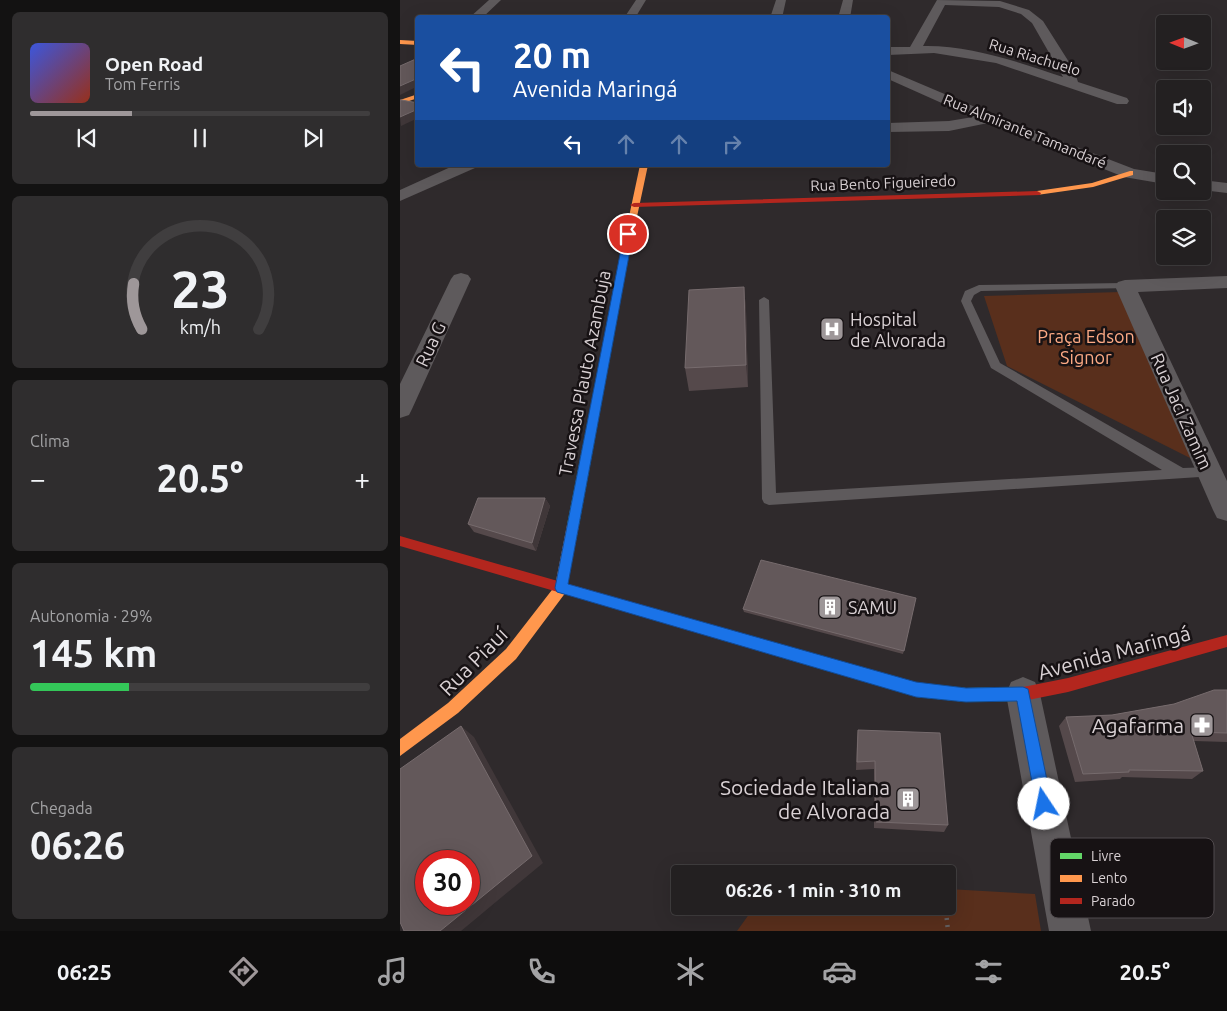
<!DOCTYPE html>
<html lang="pt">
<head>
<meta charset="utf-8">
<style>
  body { margin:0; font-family:Ubuntu,sans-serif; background:#2f2d2e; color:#f1f3f6; height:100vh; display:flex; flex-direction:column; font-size:19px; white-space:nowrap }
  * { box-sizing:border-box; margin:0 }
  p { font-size:16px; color:#a3a3a5 }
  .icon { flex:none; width:28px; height:28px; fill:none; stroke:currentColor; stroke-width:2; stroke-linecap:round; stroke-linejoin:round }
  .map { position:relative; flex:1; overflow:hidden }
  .details { display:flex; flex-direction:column; gap:12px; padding:12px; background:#131212; width:400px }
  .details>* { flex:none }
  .guide { position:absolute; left:15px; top:15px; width:475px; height:152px; border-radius:5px; box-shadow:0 5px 20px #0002,0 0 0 1px #403e3f; background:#1a4fa0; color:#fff; overflow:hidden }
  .needle { width:32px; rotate:271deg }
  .buttons { position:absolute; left:756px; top:15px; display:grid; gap:10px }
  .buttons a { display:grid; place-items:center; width:55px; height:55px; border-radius:5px; background:#232021; box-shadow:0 5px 20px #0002,0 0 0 1px #403e3f; font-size:25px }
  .speed { position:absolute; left:15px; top:850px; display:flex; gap:10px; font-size:25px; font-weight:700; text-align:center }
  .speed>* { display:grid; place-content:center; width:65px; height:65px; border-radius:50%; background:#232021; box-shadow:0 5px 20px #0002,0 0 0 1px #403e3f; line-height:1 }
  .speed .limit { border:8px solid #d22; background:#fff; color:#111 }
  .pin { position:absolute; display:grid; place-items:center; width:42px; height:42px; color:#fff; margin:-21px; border:2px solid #fff; border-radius:50%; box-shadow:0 1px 5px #0007 }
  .me { position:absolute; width:55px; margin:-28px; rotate:349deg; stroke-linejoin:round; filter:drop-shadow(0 0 4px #0008) }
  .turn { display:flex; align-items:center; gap:18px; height:105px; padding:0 15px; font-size:22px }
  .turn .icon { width:65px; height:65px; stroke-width:2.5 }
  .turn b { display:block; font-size:35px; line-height:42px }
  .lanes { display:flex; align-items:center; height:48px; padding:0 15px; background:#0003; justify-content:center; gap:25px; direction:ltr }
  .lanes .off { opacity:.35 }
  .big { font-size:38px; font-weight:700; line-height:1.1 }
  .details .tile { flex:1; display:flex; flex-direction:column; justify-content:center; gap:8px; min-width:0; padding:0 18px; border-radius:8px; background:#2f2d2e }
  .details .dial { align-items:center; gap:0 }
  .dial svg { height:130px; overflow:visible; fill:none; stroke:#403e3f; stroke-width:7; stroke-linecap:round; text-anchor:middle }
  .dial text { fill:#f1f3f6; stroke:none }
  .song { display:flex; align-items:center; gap:15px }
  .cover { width:60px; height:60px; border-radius:8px; background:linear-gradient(135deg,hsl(230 70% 55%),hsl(10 70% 35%)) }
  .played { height:5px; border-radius:2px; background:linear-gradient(90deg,#9e9799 30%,#403e3f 30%) }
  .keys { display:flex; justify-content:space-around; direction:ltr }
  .heat { display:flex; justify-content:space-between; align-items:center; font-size:28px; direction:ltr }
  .charge { height:8px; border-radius:4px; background:linear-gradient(90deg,#34c759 29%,#403e3f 0) }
  .trip { position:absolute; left:271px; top:865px; width:285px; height:50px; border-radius:5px; background:#232021; box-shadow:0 5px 20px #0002,0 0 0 1px #403e3f; font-weight:700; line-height:50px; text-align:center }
  .tabs { display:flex; height:80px; justify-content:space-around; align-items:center; background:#0e0d0d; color:#a3a3a5 }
  .tabs .icon { width:35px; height:35px }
  .tabs .active { color:#9e9799 }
  .tabs b { font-size:22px; color:#f1f3f6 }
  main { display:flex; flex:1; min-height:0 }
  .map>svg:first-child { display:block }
  .green { fill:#592f1c }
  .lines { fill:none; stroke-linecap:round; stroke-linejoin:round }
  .path { stroke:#636062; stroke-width:4.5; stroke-dasharray:2 5; stroke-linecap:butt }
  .lane { fill:#5e5a5c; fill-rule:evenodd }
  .street { fill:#5e5a5c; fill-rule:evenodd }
  .fast { fill:#63d668; fill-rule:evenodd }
  .slow { fill:#ff974d; fill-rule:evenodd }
  .jam { fill:#b3261e; fill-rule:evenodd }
  .wall { fill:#55494b }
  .shaded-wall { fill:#403739 }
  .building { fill:#63585a; stroke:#766b6d; fill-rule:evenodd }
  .route { fill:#1a73e8; stroke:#114b97 }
  .labels { text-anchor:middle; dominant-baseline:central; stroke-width:5; stroke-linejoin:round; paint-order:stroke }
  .far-street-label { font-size:15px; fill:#d9d1d4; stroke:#171214 }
  .poi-label { font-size:18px; fill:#d9d1d4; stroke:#171214; text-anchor:start }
  .park-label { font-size:18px; fill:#fdaa85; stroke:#171214 }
  .street-label { font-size:18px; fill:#d9d1d4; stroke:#171214 }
  .near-street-label { font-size:21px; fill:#d9d1d4; stroke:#171214 }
  .near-poi-label { font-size:21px; fill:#d9d1d4; stroke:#171214; text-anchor:end }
  .key { fill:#171214; stroke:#514b4e; stroke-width:1 }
  .key-label { font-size:14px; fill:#d9d1d4 }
</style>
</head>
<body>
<main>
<section class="details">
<div class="tile">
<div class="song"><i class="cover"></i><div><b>Open Road</b><p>Tom Ferris</p></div></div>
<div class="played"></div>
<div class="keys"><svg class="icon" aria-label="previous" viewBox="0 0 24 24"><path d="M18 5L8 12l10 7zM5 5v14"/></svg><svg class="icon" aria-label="pause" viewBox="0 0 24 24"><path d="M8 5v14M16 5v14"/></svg><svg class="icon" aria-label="next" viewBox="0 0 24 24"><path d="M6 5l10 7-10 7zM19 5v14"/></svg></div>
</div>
<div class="tile dial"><svg viewBox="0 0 100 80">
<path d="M14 69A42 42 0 1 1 86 69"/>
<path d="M14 69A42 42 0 0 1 9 41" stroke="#9e9799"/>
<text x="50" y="56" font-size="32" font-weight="700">23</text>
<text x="50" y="72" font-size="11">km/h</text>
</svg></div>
<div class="tile"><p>Clima</p>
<div class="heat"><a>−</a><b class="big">20.5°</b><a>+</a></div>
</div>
<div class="tile"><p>Autonomia · 29%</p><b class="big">145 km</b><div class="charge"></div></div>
<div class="tile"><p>Chegada</p><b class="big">06:26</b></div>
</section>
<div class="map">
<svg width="827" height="931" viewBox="0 0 827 931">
  <rect width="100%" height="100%" fill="#2f2a2c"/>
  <path class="green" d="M721,292L796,461L607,366L584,296Z
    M548,889L635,894L641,931H337L355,906H548Z"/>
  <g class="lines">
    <path class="path" d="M546,911L548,931"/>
    <path class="lane" d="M725,283L730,286L729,288L581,291L574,295L571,301L600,363L783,468L810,467L815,468L817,472L815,476L369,505L364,503L362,499L359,300L364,297L369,300L376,493L762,470L591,368L561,301L565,291L579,285Z"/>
    <path class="street" d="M89,0H101L82,18H69Z
      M236,0H246L235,18H224Z
      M376,0H386L382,18H370Z
      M443,0H453L450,18H438Z
      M537,0L600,1L629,10L643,21L674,70L678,82L727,98L729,101L727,104H717L596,63L534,53L488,55V47H510ZM545,5L599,7L621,14L632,23L663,77C618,62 570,45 523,46Z
      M488,70L594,115L734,169L765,174V184L724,177L588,123L549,131L488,132V123L549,121L573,117L488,79Z
      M55,165H77L75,168L0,201V190Z
      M802,180L827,183V193L802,190Z
      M61,273L68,275L71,279L12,409L9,415L0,418V384L51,279L54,275Z
      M827,276V288L738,292L827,481V521L817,518L813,510L715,286L718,282L725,280Z
      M623,677L635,682L640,694L691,931H649L606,694L611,682Z"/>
    <path class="fast" d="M224,256L228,259L179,525L177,529L173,530L169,529L167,525L220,259Z
      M364,640L517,683L566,688L623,687L628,689L630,694L628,699L623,701L566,702L517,697L364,652L359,651L357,646L359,641Z"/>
    <path class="slow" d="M0,40L18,41V45L0,44Z
      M18,94V98L0,104V100Z
      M240,165H248L228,259L224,262L220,259Z
      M730,171H733V175L693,187L637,195L633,193L637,191L692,183Z
      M173,520L177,521L179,525L166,592L116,659L58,713L0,756V739L48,703L106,649L155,586L167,525L169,521Z"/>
    <path class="jam" d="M637,191L641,193L640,195L234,207L230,205L234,203Z
      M0,536L364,640L369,641L371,646L369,651L364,652L0,546Z
      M827,635V647L668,692L623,701L618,699L616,694L618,689L623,687L668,678Z"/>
  </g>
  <path class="wall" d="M344,287L346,310L348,387L289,391L285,368Z
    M145,498L150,506L136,551L74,532L68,524Z
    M516,598L503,654L344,612L343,609Z
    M827,690V742L794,741L803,771L792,779L722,777L720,779L675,782L659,726L666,717L712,715L774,704Z
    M458,730L548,825L544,832L474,828V769L456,770L457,739Z"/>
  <path class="shaded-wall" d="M18,78V86L0,95V86Z
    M18,109V118L1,126L0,117Z
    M344,287L346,310L348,387L346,365Z
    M145,498L150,506L136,551L132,543Z
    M61,726L74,737L143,863L61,931H40Z"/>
  <path class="building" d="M18,58V78L0,86V66Z
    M0,100H2L18,103V109L0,117Z
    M344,287L346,365L285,368L289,290Z
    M78,498H145L132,543L68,524Z
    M361,560L516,598L504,651L343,609Z
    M814,690H827V733L791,732L803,771L729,770V772L683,774L666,717L712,715L774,704Z
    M61,726L132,856L40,931H4L0,922V769ZM26,861H69V904H26Z
    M458,730L540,733L548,825L476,822L475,761L457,762Z"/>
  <path class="route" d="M228,232L233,234L168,584L516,682L566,688L623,687L628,689L652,804L650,809L644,812L639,809L636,804L617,701L566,702L516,697L157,592L155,588L224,234Z"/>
  <defs>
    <g id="hospital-square" transform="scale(1.25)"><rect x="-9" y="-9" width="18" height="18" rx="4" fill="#9e9799" stroke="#171214"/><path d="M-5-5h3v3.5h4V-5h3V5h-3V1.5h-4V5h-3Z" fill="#fff"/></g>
    <g id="building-square" transform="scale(1.25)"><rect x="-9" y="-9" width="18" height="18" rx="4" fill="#9e9799" stroke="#171214"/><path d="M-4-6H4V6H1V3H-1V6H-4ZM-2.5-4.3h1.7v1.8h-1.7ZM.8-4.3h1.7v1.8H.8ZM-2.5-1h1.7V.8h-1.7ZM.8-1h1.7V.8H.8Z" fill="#fff"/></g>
    <g id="pharmacy-square" transform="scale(1.25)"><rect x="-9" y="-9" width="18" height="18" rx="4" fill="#9e9799" stroke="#171214"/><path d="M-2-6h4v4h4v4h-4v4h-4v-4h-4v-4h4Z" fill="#fff"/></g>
  </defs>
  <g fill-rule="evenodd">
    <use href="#hospital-square" x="432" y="329"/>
    <use href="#building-square" x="430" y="607"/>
    <use href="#pharmacy-square" x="802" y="725"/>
    <use href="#building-square" x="508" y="799"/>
  </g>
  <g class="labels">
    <g class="far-street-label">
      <text transform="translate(635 57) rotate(17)">Rua Riachuelo</text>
      <text transform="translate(625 131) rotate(22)">Rua Almirante Tamandaré</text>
      <text transform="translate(483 183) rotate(-2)">Rua Bento Figueiredo</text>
    </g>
    <g class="poi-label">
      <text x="450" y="319">Hospital<tspan x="450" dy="21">de Alvorada</tspan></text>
      <text x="448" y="607">SAMU</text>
    </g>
    <g class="park-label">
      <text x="686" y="336">Praça Edson<tspan x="686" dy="21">Signor</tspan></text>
    </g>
    <g class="street-label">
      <text transform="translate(30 344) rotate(-65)">Rua G</text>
      <text transform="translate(184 373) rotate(-79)">Travessa Plauto Azambuja</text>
      <text transform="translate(782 411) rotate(66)">Rua Jaci Zamim</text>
    </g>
    <g class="near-street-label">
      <text transform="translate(714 652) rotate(-15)">Avenida Maringá</text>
      <text transform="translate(73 661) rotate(-45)">Rua Piauí</text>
    </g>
    <g class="near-poi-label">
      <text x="784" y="725">Agafarma</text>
      <text x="490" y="787">Sociedade Italiana<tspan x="490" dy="24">de Alvorada</tspan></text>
    </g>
  </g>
  <rect x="650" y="838" width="164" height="80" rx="8" class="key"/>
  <rect x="660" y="853" width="22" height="6" fill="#63d668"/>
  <rect x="660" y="875" width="22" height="7" fill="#ff974d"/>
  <rect x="660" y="898" width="22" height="6" fill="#b3261e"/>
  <g class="key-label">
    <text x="691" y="861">Livre</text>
    <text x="691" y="883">Lento</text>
    <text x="691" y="906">Parado</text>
  </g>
</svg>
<div class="buttons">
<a><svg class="needle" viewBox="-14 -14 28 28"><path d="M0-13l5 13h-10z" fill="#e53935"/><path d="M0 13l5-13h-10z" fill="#a3a3a5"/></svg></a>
<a><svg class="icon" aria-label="sound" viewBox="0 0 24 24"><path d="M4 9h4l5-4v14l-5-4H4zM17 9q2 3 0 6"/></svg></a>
<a><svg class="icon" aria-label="search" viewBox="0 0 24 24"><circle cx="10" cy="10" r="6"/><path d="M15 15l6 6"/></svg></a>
<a><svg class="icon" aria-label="layers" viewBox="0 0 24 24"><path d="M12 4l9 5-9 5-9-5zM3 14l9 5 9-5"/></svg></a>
</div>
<div class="speed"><div class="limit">30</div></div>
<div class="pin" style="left:228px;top:234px;background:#d93025"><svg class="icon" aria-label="arrive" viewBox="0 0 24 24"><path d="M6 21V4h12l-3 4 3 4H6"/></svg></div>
<svg class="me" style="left:644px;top:804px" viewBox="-20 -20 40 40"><circle r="19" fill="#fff"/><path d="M0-13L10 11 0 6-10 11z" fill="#1a73e8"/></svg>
<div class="trip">06:26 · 1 min · 310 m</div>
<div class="guide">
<div class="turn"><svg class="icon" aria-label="left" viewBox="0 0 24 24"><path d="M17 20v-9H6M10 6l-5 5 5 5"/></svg><div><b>20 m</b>Avenida Maringá</div></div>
<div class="lanes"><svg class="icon" aria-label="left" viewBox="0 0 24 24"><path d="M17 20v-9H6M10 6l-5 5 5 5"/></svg><svg class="icon off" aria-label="ahead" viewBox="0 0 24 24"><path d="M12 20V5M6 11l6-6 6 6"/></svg><svg class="icon off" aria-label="ahead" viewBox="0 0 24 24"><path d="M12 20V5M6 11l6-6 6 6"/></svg><svg class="icon off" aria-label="right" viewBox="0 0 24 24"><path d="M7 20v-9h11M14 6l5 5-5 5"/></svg></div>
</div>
</div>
</main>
<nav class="tabs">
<b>06:25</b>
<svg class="icon active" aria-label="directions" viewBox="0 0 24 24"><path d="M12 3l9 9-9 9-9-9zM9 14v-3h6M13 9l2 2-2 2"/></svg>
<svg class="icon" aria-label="music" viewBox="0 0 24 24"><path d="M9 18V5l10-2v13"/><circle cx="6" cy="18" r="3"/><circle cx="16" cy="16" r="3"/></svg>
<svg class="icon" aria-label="phone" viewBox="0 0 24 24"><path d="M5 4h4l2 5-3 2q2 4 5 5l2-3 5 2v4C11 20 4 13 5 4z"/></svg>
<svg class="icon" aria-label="climate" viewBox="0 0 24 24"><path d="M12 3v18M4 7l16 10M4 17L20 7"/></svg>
<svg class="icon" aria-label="car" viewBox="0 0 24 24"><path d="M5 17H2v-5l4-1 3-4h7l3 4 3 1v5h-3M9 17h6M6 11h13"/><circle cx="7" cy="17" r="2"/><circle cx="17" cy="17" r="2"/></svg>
<svg class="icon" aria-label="filters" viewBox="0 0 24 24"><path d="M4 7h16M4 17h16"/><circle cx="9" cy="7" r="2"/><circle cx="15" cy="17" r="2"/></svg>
<b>20.5°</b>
</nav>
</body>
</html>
